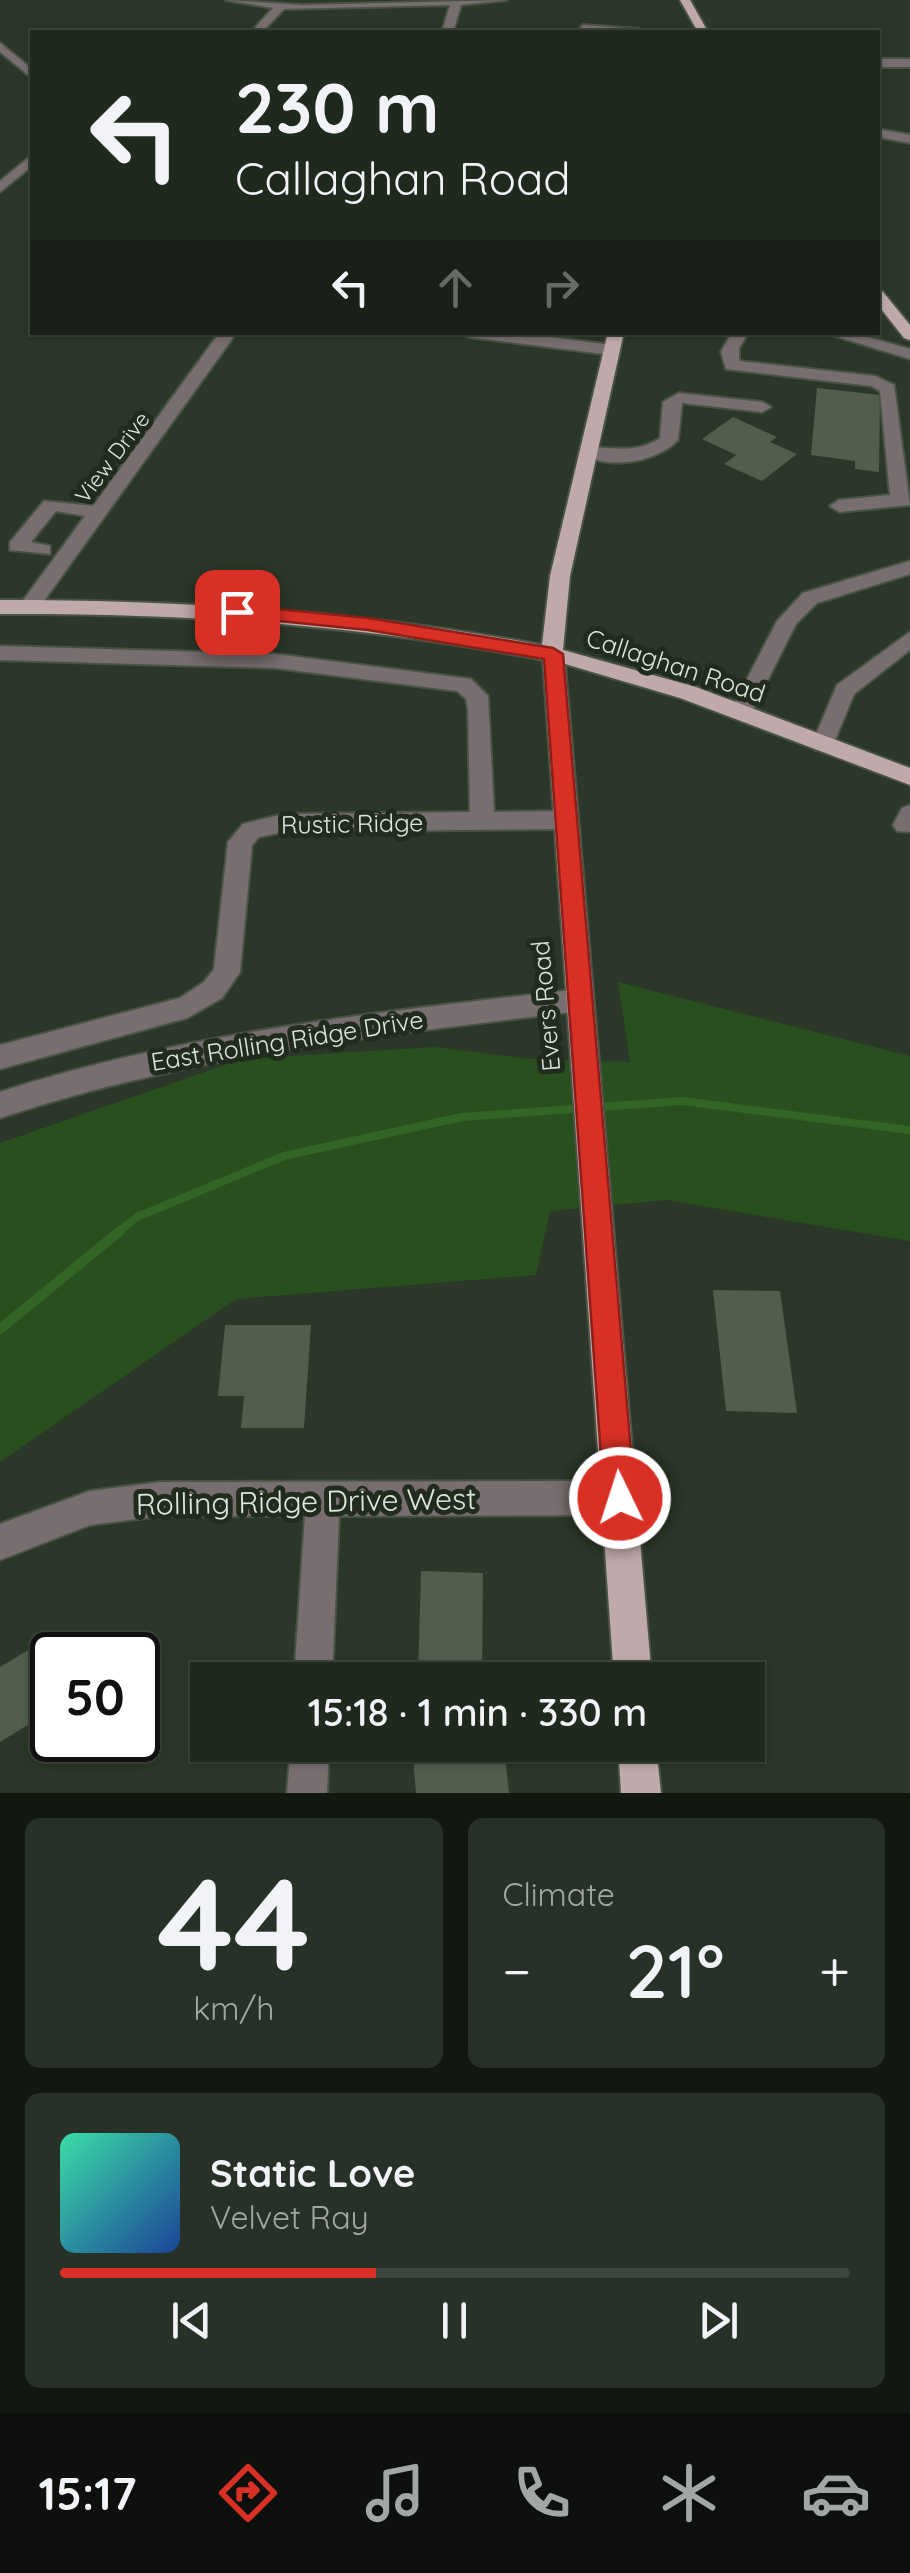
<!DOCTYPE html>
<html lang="en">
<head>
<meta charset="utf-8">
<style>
  body { margin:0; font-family:Quicksand,sans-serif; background:#283127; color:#f1f3f6; height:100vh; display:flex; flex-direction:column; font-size:38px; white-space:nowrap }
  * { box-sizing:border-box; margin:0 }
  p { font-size:32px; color:#a2a6a4 }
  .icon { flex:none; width:55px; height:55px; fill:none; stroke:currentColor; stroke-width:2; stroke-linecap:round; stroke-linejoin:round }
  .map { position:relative; height:1793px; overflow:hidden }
  .panel { display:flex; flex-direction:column; gap:25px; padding:25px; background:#121710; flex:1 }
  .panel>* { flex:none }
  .top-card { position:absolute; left:30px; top:30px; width:850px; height:305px; border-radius:0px; box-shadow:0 2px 8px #0004,0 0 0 2px #3d453c; background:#20291e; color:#f1f3f6; overflow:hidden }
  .speed { position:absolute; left:30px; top:1632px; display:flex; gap:20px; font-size:50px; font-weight:700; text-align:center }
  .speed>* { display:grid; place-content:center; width:130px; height:130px; border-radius:50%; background:#20291e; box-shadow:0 2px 8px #0004,0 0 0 2px #3d453c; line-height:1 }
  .speed .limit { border:5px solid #111; border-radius:15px; background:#fff; color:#111 }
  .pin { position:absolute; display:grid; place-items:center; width:85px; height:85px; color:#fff; margin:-42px; border-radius:20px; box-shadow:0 5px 15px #0006 }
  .me { position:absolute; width:110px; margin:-55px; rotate:356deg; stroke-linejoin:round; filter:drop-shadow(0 0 8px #0008) }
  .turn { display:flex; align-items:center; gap:35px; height:210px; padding:0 40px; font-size:45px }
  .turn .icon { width:130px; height:130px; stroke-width:2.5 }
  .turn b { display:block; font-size:70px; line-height:85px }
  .lanes { display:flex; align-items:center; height:95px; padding:0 40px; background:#0003; justify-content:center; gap:50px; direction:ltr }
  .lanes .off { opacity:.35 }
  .big { font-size:75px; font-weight:600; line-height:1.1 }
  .panel .widget { flex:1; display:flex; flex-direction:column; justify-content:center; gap:15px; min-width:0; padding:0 35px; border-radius:15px; background:#283127 }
  .panel .dial { align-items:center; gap:0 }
  .dial b { font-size:130px; line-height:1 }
  .song { display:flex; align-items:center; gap:30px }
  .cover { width:120px; height:120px; border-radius:15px; background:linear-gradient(135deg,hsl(160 70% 55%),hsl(220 70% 35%)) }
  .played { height:10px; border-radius:5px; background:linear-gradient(90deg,#d93025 40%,#3d453c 40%) }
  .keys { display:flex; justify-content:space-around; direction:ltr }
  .heat { display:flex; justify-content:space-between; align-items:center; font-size:55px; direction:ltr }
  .panel .tiles { flex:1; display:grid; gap:25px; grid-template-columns:1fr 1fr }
  .widget:last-child { grid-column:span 2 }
  .trip { position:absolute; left:190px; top:1662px; width:575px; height:100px; border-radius:0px; background:#20291e; box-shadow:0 2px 8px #0004,0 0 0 2px #3d453c; font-weight:600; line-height:100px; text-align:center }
  .tab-bar { display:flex; height:160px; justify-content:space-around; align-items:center; background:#0d100c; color:#a2a6a4 }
  .tab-bar .icon { width:70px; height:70px }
  .tab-bar .active { color:#d93025 }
  .tab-bar b { font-size:45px; color:#f1f3f6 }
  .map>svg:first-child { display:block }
  .green { fill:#294f1e }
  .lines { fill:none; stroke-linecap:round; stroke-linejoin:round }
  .stream-far1 { stroke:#336525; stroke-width:8 }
  .stream { stroke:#336525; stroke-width:10 }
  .building { fill:#515e4d }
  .minor-casing { stroke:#485345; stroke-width:4 }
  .major-casing { stroke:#485345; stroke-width:4 }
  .minor { fill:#796e6f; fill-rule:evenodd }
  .major { fill:#bfa9aa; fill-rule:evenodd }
  .route { fill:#d93025; stroke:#8d1f18; stroke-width:2.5 }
  .labels { text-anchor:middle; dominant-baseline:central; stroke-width:10; stroke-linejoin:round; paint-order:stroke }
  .far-street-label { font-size:22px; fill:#dee6dc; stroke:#212c1e }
  .street-label { font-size:25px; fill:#dee6dc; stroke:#212c1e }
  .near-street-label { font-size:30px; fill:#dee6dc; stroke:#212c1e }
</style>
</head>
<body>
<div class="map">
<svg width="910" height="1793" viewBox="0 0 910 1793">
  <rect width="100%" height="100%" fill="#2b3728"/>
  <path class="green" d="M618,982L910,1056V1241L666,1200L550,1211L536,1275L236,1299L0,1462V1143L242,1059L435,1047L531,1059L630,1062Z"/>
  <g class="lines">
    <path class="stream-far1" d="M117,1233L137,1217L284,1156L462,1117L682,1101L910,1130"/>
    <path class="stream" d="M0,1329L120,1231"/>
  </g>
  <path class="building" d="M817,388L880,395L879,472L855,469V461L811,455Z
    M733,417L777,437L770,442L797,454L762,481L724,464L736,455L702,439Z
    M713,1290L780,1291L797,1413L726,1411Z
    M225,1325H311L304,1428H241L244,1396H218Z
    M421,1571L483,1573L482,1680H418Z
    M60,1631L68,1655H52V1721L49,1712L0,1742V1667Z
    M412,1745H504L509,1793H416Z"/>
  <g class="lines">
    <g class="minor-casing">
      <path id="minor" d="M226,0L302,5L507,0L461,5L453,32H442L450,5L284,9L262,32H251L273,8Z
        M583,25L639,29L645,32L579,30Z
        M0,43L32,69V78L0,52Z
        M878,59H910V67H878Z
        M878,129L910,135V143L878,137Z
        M32,155V166L0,192V181Z
        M220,332H237L36,612H22V602L85,516L56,511L31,542L50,546V554L10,550V542L44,501L93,506Z
        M460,332H511L612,345L620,350L612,355L468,337Z
        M732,332H749L739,348V361L875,376L894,385L910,505L839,512L830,506L839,500L890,495L880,391L871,386L726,369L721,352Z
        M822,332H850L910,349V359Z
        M679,393L762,402L771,407L762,412L682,403L678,440C656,463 605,471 579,452C597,439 628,460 660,438L663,402Z
        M910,561V574L817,603L796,624L749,717H733L730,712L777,621L803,593Z
        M910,632V650L854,694L831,750H815L812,744L837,685Z
        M0,646L275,654L471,679L488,696L494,812L564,811L576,820L564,829L283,832L259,837L252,845L240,972L222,998L187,1018L0,1069V1045L180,998L204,982L214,969L228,842L243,824L283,814L470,812L468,710L466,699L457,691L275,668L0,660Z
        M910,805V832L897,831L893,825L902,808Z
        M580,989L589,992L593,1000L589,1008L580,1011C383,1035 189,1055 0,1118V1092C189,1031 383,1012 580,989Z
        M619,1481L631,1486L636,1498L631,1510L619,1515L339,1516L332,1680H294L305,1516H161L90,1525L0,1560V1524L90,1491L161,1482Z
        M291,1745H329L327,1793H287Z"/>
    </g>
    <g class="major-casing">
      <path id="major" d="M680,0H690L708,32H698Z
        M878,290L883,292L910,325V340L904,338L878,305Z
        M608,332H624L570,576L563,650L696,687L910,768V785L680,698L565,664L652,1680H614L543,660C363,625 183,613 0,614V600C183,600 362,611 542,645L550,576Z
        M618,1745H656L661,1793H621Z"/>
    </g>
    <use href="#minor" class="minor"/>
    <use href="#major" class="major"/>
  </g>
  <path class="route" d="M237,605L368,618L553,648L563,654L635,1498L631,1509L620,1514L608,1509L604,1498L544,659L368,630L230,616L227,612Z"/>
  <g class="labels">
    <g class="far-street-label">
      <text transform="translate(112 457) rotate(-53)">View Drive</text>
    </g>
    <g class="street-label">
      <text transform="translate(676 665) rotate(18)">Callaghan Road</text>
      <text transform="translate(352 823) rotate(-1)">Rustic Ridge</text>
      <text transform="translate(545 1006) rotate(-95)">Evers Road</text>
      <text transform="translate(287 1040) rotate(-9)">East Rolling Ridge Drive</text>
    </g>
    <g class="near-street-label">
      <text transform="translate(306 1501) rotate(-1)">Rolling Ridge Drive West</text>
    </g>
  </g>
</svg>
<div class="speed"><div class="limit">50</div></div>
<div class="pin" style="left:237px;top:612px;background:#d93025"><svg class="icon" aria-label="arrive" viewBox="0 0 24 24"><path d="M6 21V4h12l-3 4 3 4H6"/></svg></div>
<svg class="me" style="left:620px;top:1498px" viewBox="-20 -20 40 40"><circle r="17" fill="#d93025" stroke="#fff" stroke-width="3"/><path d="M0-11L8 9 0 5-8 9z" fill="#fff"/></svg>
<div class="trip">15:18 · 1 min · 330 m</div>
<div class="top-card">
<div class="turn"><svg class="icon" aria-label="left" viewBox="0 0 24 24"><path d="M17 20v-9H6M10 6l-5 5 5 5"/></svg><div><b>230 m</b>Callaghan Road</div></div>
<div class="lanes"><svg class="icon" aria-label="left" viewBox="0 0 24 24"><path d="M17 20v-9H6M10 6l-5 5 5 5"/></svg><svg class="icon off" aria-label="ahead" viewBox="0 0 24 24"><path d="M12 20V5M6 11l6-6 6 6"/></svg><svg class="icon off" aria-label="right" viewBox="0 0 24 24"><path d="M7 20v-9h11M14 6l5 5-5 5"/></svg></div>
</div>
</div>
<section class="panel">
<div class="tiles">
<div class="widget dial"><b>44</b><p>km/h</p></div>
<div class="widget"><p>Climate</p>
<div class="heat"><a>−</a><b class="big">21°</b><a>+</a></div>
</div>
<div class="widget">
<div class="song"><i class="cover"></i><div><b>Static Love</b><p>Velvet Ray</p></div></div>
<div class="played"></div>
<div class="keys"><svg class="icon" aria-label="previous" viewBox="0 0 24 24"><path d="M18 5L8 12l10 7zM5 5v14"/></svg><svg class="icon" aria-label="pause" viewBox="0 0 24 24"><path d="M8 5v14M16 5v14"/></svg><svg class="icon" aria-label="next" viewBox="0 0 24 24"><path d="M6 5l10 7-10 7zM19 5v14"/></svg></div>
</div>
</div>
</section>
<nav class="tab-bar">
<b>15:17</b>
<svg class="icon active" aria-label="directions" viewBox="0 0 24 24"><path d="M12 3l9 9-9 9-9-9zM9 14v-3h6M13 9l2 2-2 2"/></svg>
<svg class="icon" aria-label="music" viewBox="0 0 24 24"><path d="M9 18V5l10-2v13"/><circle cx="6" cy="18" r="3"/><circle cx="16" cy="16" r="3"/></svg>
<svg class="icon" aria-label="phone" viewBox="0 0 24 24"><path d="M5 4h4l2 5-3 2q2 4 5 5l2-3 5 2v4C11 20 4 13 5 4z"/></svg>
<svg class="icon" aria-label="climate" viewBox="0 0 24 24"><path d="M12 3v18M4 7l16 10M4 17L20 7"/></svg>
<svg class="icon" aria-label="car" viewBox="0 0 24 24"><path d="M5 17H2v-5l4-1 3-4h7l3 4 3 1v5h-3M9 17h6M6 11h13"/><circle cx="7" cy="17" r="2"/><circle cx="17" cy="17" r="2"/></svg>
</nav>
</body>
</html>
